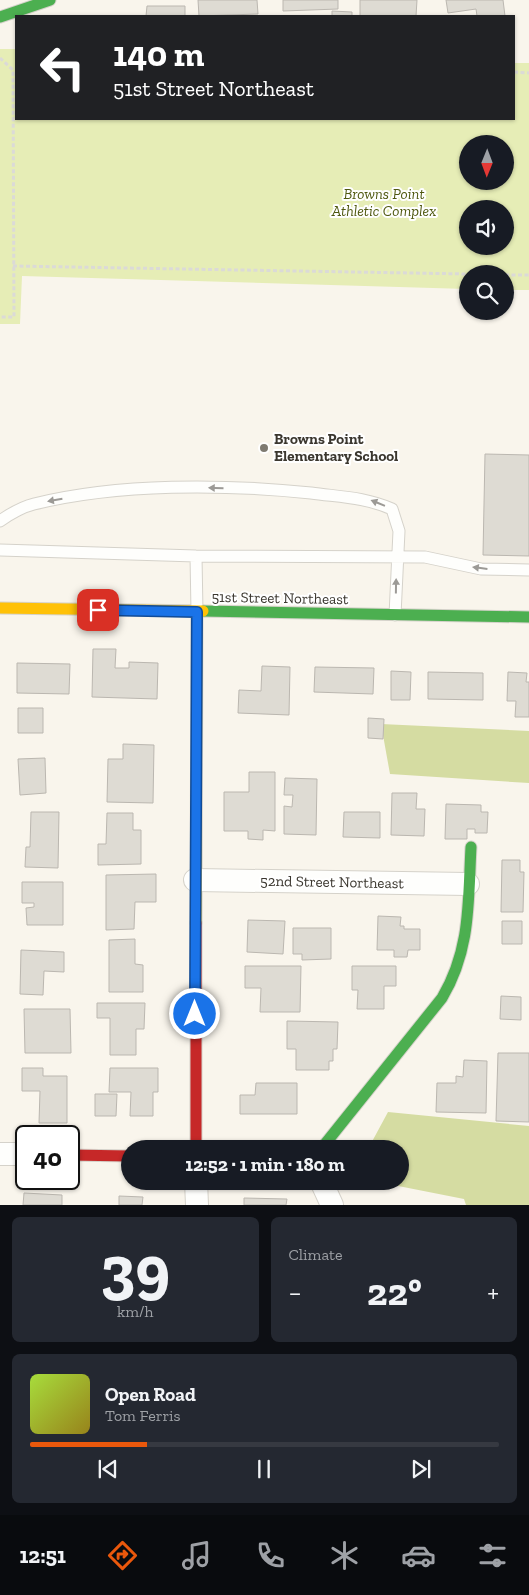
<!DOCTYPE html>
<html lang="en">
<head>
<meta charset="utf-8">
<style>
  body { margin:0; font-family:"Zilla Slab",serif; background:#242831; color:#f1f3f6; height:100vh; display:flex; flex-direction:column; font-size:19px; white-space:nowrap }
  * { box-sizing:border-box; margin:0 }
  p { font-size:16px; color:#9ea1a6 }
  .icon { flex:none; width:28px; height:28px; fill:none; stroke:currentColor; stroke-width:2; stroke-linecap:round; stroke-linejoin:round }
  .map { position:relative; height:1205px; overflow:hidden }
  .panel { display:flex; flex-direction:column; gap:12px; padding:12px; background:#0d0f14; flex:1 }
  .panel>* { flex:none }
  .top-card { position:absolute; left:15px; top:15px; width:500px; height:105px; border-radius:0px; box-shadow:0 1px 4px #0004; background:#202124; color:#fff; overflow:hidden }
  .needle { width:32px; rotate:181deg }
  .buttons { position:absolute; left:459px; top:135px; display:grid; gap:10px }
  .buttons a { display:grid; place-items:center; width:55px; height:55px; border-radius:50%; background:#171b24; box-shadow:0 1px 4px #0004; font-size:25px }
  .speed { position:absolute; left:15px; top:1125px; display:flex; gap:10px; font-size:25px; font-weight:700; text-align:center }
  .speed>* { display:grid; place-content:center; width:65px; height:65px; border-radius:50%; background:#171b24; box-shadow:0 1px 4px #0004; line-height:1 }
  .speed .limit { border:2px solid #111; border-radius:8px; background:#fff; color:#111 }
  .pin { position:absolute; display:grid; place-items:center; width:42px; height:42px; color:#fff; margin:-21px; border-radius:10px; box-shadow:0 2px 8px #0006 }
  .me { position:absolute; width:55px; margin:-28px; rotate:0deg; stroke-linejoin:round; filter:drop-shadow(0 0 4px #0008) }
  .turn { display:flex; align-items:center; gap:18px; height:105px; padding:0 15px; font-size:22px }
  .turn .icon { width:65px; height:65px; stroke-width:2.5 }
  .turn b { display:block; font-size:35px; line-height:42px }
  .big { font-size:38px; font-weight:700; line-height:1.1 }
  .panel .card { flex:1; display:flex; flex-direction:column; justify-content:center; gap:8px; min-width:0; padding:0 18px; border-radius:8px; background:#242831 }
  .panel .dial { align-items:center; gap:0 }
  .dial b { font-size:65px; line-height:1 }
  .song { display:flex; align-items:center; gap:15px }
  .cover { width:60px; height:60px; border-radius:8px; background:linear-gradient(135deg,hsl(80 70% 55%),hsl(50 70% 35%)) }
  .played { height:5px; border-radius:2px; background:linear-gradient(90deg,#ea580c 25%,#363941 25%) }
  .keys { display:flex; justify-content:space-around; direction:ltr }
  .heat { display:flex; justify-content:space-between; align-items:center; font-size:28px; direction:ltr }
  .panel .tiles { flex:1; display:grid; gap:12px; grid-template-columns:1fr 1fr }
  .card:last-child { grid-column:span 2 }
  .trip { position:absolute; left:121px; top:1140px; width:288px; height:50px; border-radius:25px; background:#171b24; box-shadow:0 1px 4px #0004; font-weight:700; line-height:50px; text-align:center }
  .tab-bar { display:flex; height:80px; justify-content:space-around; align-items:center; background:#090b0e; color:#9ea1a6 }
  .tab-bar .icon { width:35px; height:35px }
  .tab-bar .active { color:#ea580c }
  .tab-bar b { font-size:22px; color:#f1f3f6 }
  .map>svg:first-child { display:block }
  .green { fill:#e6edb6; fill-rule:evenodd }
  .forest { fill:#d5dca2 }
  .building { fill:#dedbd3; stroke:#bbb7b0 }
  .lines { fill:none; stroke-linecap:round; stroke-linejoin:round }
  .lane-casing { stroke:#d5d2ca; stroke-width:13 }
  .street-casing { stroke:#d5d2ca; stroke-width:24 }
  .fast-casing { stroke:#d5d2ca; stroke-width:13 }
  .slow-casing { stroke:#d5d2ca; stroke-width:13 }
  .jam-casing { stroke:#d5d2ca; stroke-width:13 }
  .path { stroke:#dbdad7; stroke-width:3; stroke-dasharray:4 2.5; stroke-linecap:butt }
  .lane { stroke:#fefefc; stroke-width:11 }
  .street { stroke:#fefefc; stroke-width:22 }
  .fast { stroke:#4caf50; stroke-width:11 }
  .slow { stroke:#ffc107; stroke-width:11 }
  .jam { stroke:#c62828; stroke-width:11 }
  .oneway { fill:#9c9a96 }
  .route-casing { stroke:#114b97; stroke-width:12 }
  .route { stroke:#1a73e8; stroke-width:9 }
  .poi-dot { fill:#7e7a71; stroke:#fff; stroke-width:2 }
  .labels { text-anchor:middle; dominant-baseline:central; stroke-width:4; stroke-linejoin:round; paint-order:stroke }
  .park-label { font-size:15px; font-style:italic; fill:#4f580f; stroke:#fff }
  .poi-label { font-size:15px; font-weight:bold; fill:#3b372f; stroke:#fff; text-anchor:start }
  .street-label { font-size:15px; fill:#3b372f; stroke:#fff }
</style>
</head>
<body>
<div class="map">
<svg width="529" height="1205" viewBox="0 0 529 1205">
  <rect width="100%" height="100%" fill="#f9f5ec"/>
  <path class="green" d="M0,49H16V119H514V63H529V290H505V274H468L467,289L22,276L20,324H0ZM468,144H505V181H468ZM468,209H505V246H468Z"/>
  <path class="forest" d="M381,724L529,731V783L390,774Z
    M388,1112L529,1126V1205H466L464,1199L373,1181H400V1149H368Z"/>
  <path class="building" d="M198,0H257L258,14L199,16Z
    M283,0H338V9L283,11Z
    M360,0H417L416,16H360Z
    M446,0H503L505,16H477L476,9L448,13Z
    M147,6H185V16H146Z
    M332,11L352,12V16H332Z
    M485,454L529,455V556L483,555Z
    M93,649H116L115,668H129V662L158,663L157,699L92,697Z
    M17,663L70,664L69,694L17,693Z
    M262,666L290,667L289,715L238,713L239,690L261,691Z
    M315,667L374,668L373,694L314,692Z
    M391,671L411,672L410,700H391Z
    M428,672L483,673V700L428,699Z
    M508,672L527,673L526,682H529V717H515L516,701H507Z
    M18,708H43V733H18Z
    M368,718L384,719L383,739L368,738Z
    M123,744L154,745L153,803L107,802L108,759H123Z
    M45,758L46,793L20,795L18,759Z
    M249,772H275V831L263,830V840L248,839V831H224V792H249Z
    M285,778L317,779L316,835L284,834V806L292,807L293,795H284Z
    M392,793H417L416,809H425L424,836L391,835Z
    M446,804L481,805V812H488L487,833H475V829H467V839H445Z
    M31,812H59L58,868L25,867L26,847H30Z
    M344,812H380V838L343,837Z
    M107,813H133V830H141V864L98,865V844H106Z
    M502,860H520V872H524L523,912H501Z
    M156,874V902H135L134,929L106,930V875Z
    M22,882H63V925H27L26,908L34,907V903H22Z
    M378,916L401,917L400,926H404V929H420V950H408L407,957H394V950H377Z
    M248,920L285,921L283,954L247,952Z
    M502,921H522V944H502Z
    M293,928H331V959L302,960V954H293Z
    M135,939V964L143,965V992H109V940Z
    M21,950L64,952V972L44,971L43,995L20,994Z
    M245,966H301L300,1012H260L261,988H245Z
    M352,966H396V986H384V1009H357L358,990H352Z
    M501,996L521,997V1020L500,1019Z
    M97,1003H145L144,1029H136V1055H110V1018H97Z
    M24,1009H70L71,1053H25Z
    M287,1021L338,1022L337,1049H333V1061H329V1070H296V1049H287Z
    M498,1053H529V1122L496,1121Z
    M464,1060L487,1061L486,1113L436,1112L437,1083H456V1076L463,1077Z
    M22,1068H43V1076H67V1123H39L40,1091H22Z
    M110,1068H158V1092H153V1116H130L131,1092H109Z
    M256,1083H297V1114H240V1095H255Z
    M95,1094H117L116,1116H95Z
    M24,1193L62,1195V1205H23Z
    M119,1196L143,1197L142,1205H119Z
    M244,1198L287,1199L286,1205H244Z"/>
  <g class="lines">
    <g class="lane-casing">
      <path id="lane" d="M0,521C10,514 22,507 34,504C119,483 224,484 311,493C340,497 365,497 392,509L399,531L395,615
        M0,550L196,556L425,557L481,569L529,570
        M196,556L197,612"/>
    </g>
    <g class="street-casing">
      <path id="street" d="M195,880L468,884
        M0,1154H26
        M196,1181L197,1205
        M321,1181L332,1205"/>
    </g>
    <g class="fast-casing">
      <path id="fast" d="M0,17L50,0
        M203,611L529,617
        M321,1149L442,998C471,949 468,902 471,847"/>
    </g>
    <g class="slow-casing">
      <path id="slow" d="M0,608L203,611
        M196,923L197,612"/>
    </g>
    <g class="jam-casing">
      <path id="jam" d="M196,1149V923
        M69,1155L130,1156"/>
    </g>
    <path class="path" d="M0,58L13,70L14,317H0
      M514,72L529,73
      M13,266L468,274
      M505,275H529"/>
    <use href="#lane" class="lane"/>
    <use href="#street" class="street"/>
    <use href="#fast" class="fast"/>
    <use href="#slow" class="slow"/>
    <use href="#jam" class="jam"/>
  </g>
  <defs><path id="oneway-solid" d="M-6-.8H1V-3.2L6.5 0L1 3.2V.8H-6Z" transform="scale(1.25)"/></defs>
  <g class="oneway">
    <use href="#oneway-solid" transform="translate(216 488) rotate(-179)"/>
    <use href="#oneway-solid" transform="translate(55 500) rotate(170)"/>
    <use href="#oneway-solid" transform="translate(378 503) rotate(-158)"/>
    <use href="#oneway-solid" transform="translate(480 568) rotate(-173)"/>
    <use href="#oneway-solid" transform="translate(396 586) rotate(-89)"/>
  </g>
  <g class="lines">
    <g class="route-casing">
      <path id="route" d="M98,610L197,612L195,1014"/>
    </g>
    <use href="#route" class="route"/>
  </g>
  <circle class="poi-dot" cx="264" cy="448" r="5"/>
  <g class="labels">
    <g class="park-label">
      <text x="384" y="194">Browns Point<tspan x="384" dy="17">Athletic Complex</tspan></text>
    </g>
    <g class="poi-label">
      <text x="274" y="439">Browns Point<tspan x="274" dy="17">Elementary School</tspan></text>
    </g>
    <g class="street-label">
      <text transform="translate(280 598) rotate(1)">51st Street Northeast</text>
      <text transform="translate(332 882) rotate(1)">52nd Street Northeast</text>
    </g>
  </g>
</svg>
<div class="buttons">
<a><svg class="needle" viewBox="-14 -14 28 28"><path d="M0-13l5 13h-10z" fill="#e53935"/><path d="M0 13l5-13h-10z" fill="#9ea1a6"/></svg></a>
<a><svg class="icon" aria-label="sound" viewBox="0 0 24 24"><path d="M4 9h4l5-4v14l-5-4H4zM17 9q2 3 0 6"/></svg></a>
<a><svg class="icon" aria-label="search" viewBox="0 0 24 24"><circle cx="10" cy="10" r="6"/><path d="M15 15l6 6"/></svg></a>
</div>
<div class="speed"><div class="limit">40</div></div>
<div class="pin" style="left:98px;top:610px;background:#d93025"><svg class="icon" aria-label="arrive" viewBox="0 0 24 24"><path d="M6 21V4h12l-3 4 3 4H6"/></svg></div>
<svg class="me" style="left:195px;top:1014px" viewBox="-20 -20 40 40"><circle r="17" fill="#1a73e8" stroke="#fff" stroke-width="3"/><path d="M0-11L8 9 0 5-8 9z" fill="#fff"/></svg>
<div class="trip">12:52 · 1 min · 180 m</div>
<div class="top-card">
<div class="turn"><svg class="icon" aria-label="left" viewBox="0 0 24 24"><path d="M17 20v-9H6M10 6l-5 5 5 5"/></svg><div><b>140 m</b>51st Street Northeast</div></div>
</div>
</div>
<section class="panel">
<div class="tiles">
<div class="card dial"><b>39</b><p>km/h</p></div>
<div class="card"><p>Climate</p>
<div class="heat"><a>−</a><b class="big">22°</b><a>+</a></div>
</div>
<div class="card">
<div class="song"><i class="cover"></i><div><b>Open Road</b><p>Tom Ferris</p></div></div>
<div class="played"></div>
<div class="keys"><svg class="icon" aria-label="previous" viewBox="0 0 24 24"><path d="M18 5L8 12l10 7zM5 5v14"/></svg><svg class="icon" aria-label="pause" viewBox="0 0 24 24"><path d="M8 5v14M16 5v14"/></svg><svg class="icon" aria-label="next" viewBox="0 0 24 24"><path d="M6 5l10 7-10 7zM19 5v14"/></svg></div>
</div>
</div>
</section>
<nav class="tab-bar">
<b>12:51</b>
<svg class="icon active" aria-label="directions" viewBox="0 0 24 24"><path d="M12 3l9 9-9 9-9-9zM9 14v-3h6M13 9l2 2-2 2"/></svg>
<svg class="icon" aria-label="music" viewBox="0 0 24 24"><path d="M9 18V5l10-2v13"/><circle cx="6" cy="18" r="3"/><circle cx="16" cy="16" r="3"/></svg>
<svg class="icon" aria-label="phone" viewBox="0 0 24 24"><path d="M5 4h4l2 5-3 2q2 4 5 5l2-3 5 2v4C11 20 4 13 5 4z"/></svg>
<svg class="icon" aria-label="climate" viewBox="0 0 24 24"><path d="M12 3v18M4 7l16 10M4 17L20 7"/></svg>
<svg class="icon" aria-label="car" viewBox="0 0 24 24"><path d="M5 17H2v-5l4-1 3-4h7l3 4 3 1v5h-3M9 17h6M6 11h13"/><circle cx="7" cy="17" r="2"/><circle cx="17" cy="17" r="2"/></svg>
<svg class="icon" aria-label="filters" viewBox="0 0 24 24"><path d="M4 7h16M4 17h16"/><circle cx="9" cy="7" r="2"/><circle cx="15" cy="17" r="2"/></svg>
</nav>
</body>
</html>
